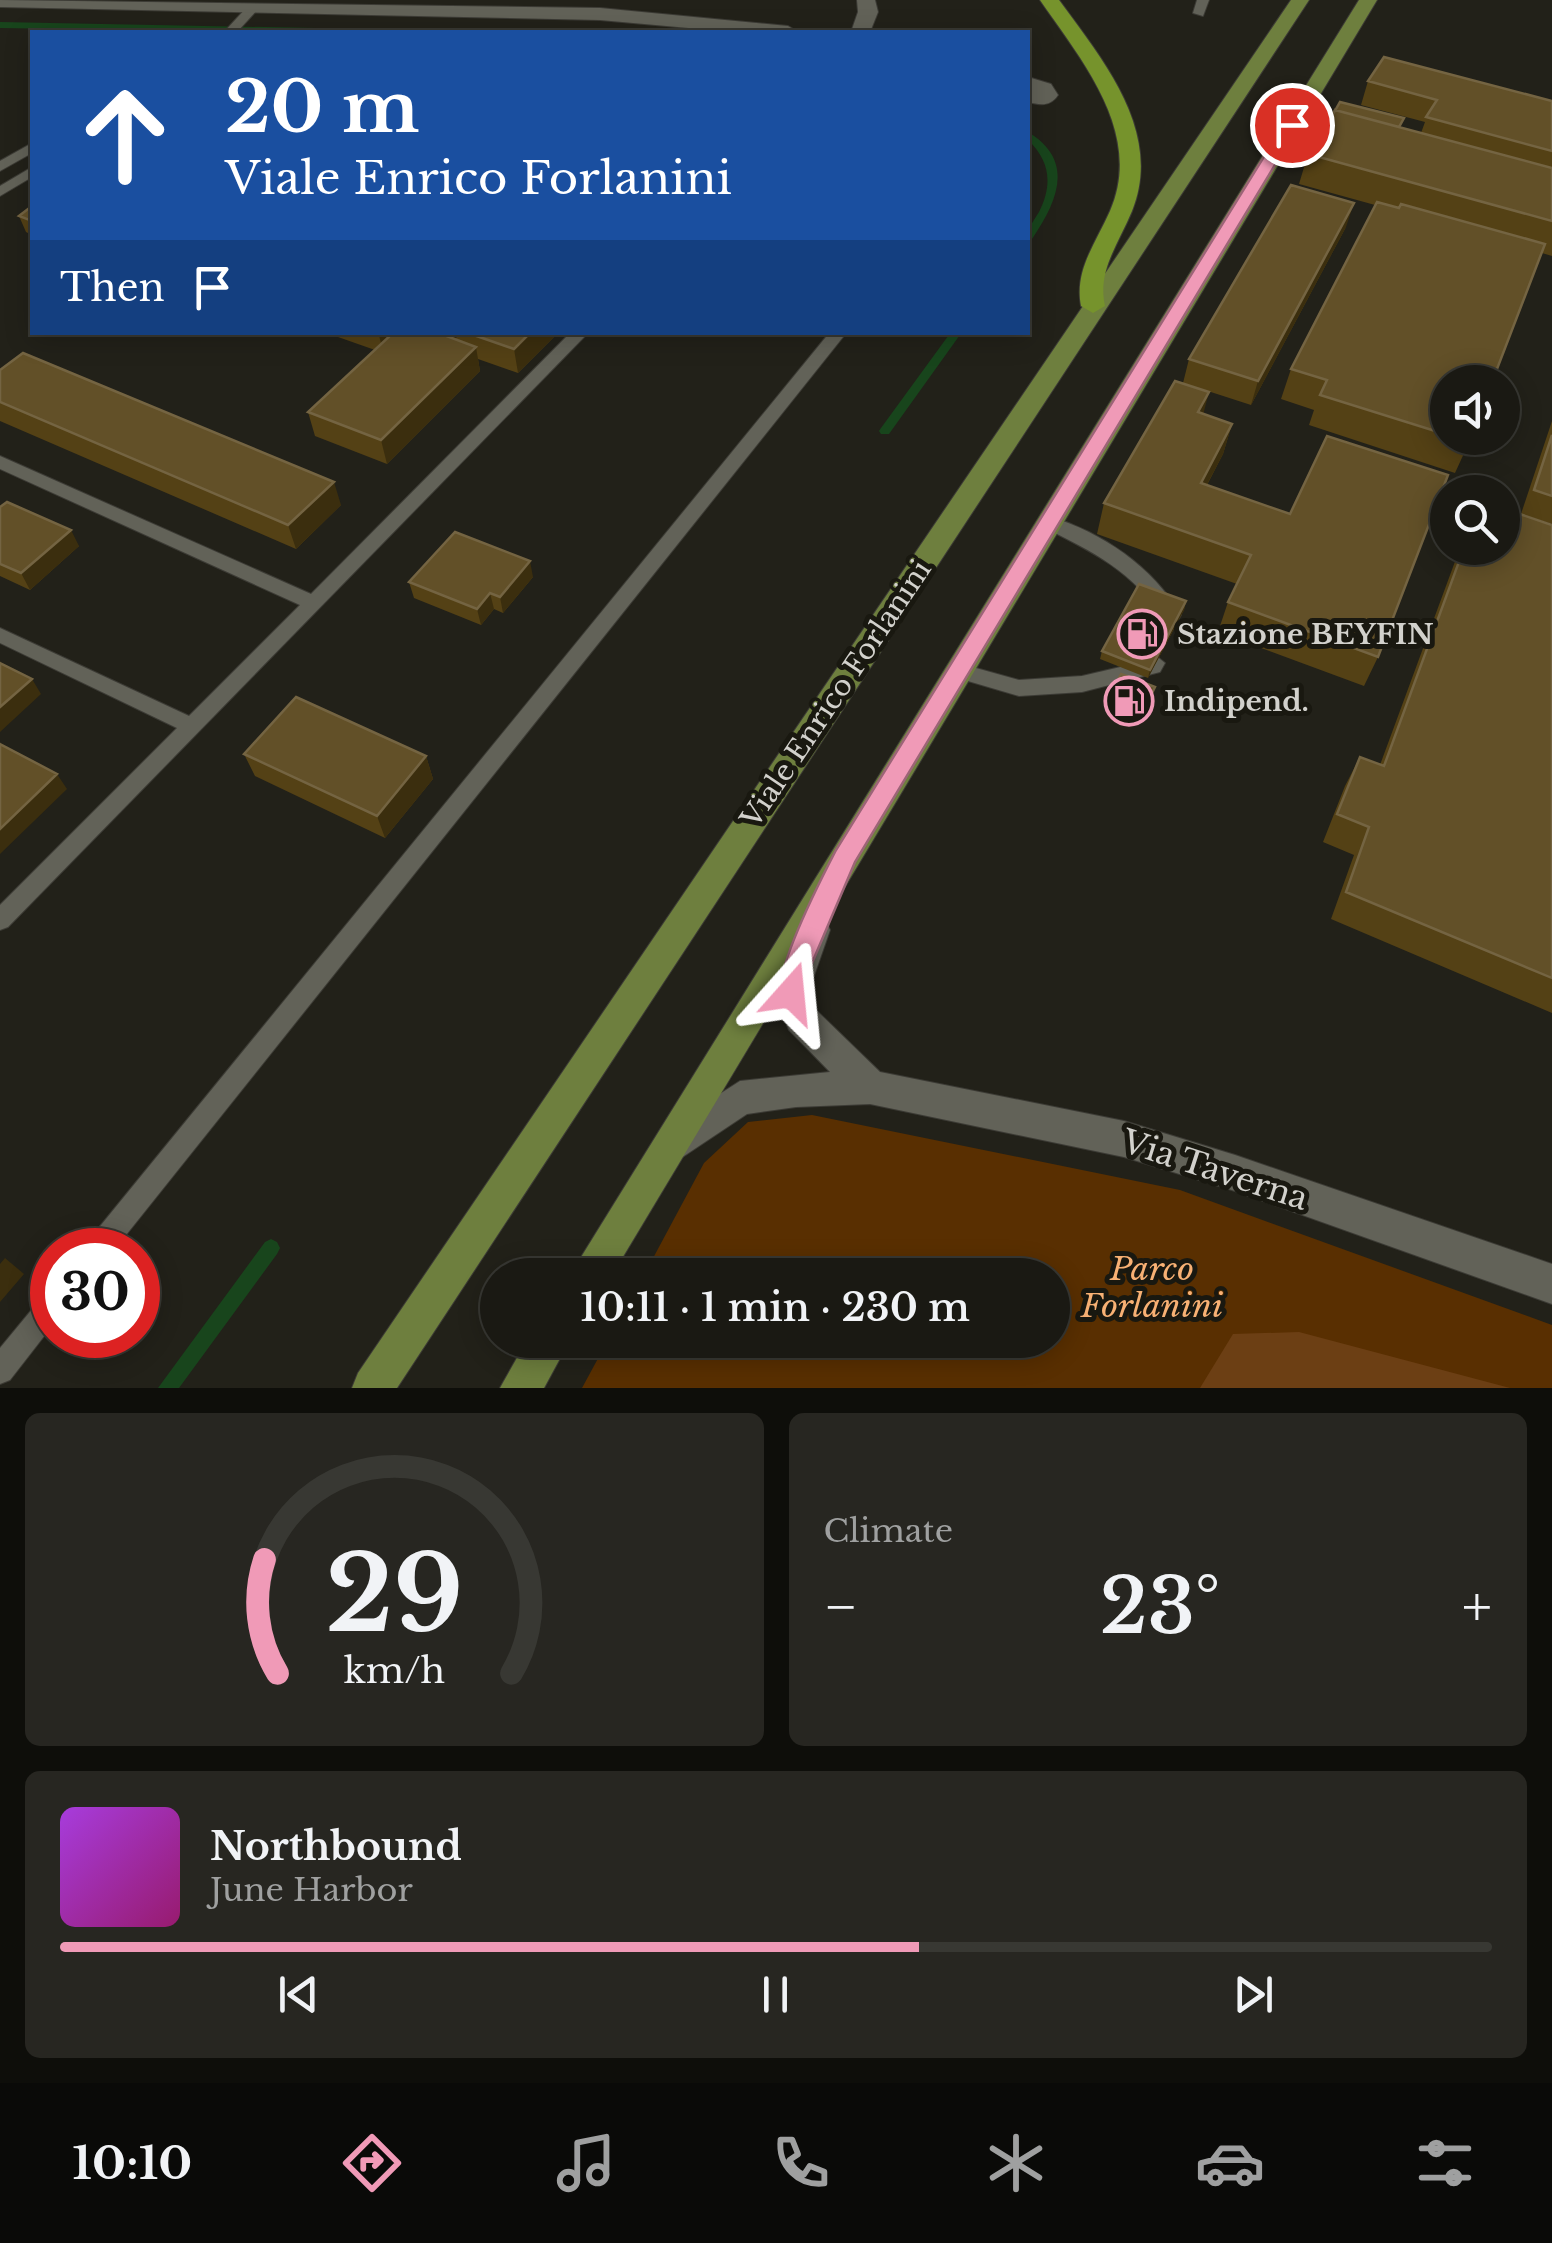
<!DOCTYPE html>
<html lang="en">
<head>
<meta charset="utf-8">
<style>
  body { margin:0; font-family:"Libre Baskerville",serif; background:#272621; color:#f1f3f6; height:100vh; display:flex; flex-direction:column; font-size:38px; white-space:nowrap }
  * { box-sizing:border-box; margin:0 }
  p { font-size:32px; color:#9fa0a0 }
  .icon { flex:none; width:55px; height:55px; fill:none; stroke:currentColor; stroke-width:2; stroke-linecap:round; stroke-linejoin:round }
  .map { position:relative; height:1388px; overflow:hidden }
  .details { display:flex; flex-direction:column; gap:25px; padding:25px; background:#0e0e0a; flex:1 }
  .details>* { flex:none }
  .banner { position:absolute; left:30px; top:30px; width:1000px; height:305px; border-radius:0px; box-shadow:0 5px 25px #0003,0 0 0 2px #383833; background:#1a4fa0; color:#fff; overflow:hidden }
  .tools { position:absolute; left:1430px; top:365px; display:grid; gap:20px }
  .tools a { display:grid; place-items:center; width:90px; height:90px; border-radius:50%; background:#1a1913; box-shadow:0 5px 25px #0003,0 0 0 2px #383833; font-size:50px }
  .speed { position:absolute; left:30px; top:1228px; display:flex; gap:20px; font-size:50px; font-weight:700; text-align:center }
  .speed>* { display:grid; place-content:center; width:130px; height:130px; border-radius:50%; background:#1a1913; box-shadow:0 5px 25px #0003,0 0 0 2px #383833; line-height:1 }
  .speed .limit { border:15px solid #d22; background:#fff; color:#111 }
  .pin { position:absolute; display:grid; place-items:center; width:85px; height:85px; color:#fff; margin:-42px; border:5px solid #fff; border-radius:50%; box-shadow:0 2px 10px #0007 }
  .me { position:absolute; width:110px; margin:-55px; rotate:18deg; stroke-linejoin:round; filter:drop-shadow(0 0 8px #0008) }
  .turn { display:flex; align-items:center; gap:35px; height:210px; padding:0 30px; font-size:45px }
  .turn .icon { width:130px; height:130px; stroke-width:2.5 }
  .turn b { display:block; font-size:70px; line-height:85px }
  .then { display:flex; align-items:center; height:95px; padding:0 30px; background:#0003; gap:20px; font-size:38px }
  .big { font-size:75px; font-weight:600; line-height:1.1 }
  .details .card { flex:1; display:flex; flex-direction:column; justify-content:center; gap:15px; min-width:0; padding:0 35px; border-radius:15px; background:#272621 }
  .details .dial { align-items:center; gap:0 }
  .dial svg { height:260px; overflow:visible; fill:none; stroke:#383833; stroke-width:7; stroke-linecap:round; text-anchor:middle }
  .dial text { fill:#f1f3f6; stroke:none }
  .song { display:flex; align-items:center; gap:30px }
  .cover { width:120px; height:120px; border-radius:15px; background:linear-gradient(135deg,hsl(280 70% 55%),hsl(320 70% 35%)) }
  .played { height:10px; border-radius:5px; background:linear-gradient(90deg,#f09ab7 60%,#383833 60%) }
  .keys { display:flex; justify-content:space-around; direction:ltr }
  .heat { display:flex; justify-content:space-between; align-items:center; font-size:55px; direction:ltr }
  .details .tiles { flex:1; display:grid; gap:25px; grid-template-columns:1fr 1fr }
  .card:last-child { grid-column:span 2 }
  .trip { position:absolute; left:480px; top:1258px; width:590px; height:100px; border-radius:50px; background:#1a1913; box-shadow:0 5px 25px #0003,0 0 0 2px #383833; font-weight:600; line-height:100px; text-align:center }
  .menu { display:flex; height:160px; justify-content:space-around; align-items:center; background:#0a0a08; color:#9fa0a0 }
  .menu .icon { width:70px; height:70px }
  .menu .active { color:#f09ab7 }
  .menu b { font-size:45px; color:#f1f3f6 }
  .map>svg:first-child { display:block }
  .green { fill:#592f01 }
  .forest { fill:#6c3f14 }
  .lines { fill:none; stroke-linecap:round; stroke-linejoin:round }
  .stream { fill:#18451c; fill-rule:evenodd }
  .service-casing { stroke:#3c3b35; stroke-width:2 }
  .minor-casing { stroke:#3c3b35; stroke-width:2 }
  .primary-casing { stroke:#3c3b35; stroke-width:2 }
  .motorway-casing { stroke:#3c3b35; stroke-width:2 }
  .service { fill:#626258; fill-rule:evenodd }
  .minor { fill:#626258; fill-rule:evenodd }
  .primary { fill:#6e7f3e; fill-rule:evenodd }
  .motorway { fill:#76932c; fill-rule:evenodd }
  .wall { fill:#544115 }
  .shaded-wall { fill:#3b2e0e }
  .building { fill:#625028; stroke:#746442; stroke-width:2.5 }
  .route { fill:#f09ab7; stroke:#9c6477; stroke-width:2.5 }
  .labels { text-anchor:middle; dominant-baseline:central; stroke-width:10; stroke-linejoin:round; paint-order:stroke }
  .poi-label { font-size:28px; font-weight:bold; fill:#d2d1cc; stroke:#191810; text-anchor:start }
  .street-label { font-size:28px; fill:#d2d1cc; stroke:#191810 }
  .near-street-label { font-size:32px; fill:#d2d1cc; stroke:#191810 }
  .near-park-label { font-size:32px; font-style:italic; fill:#f8b174; stroke:#191810 }
</style>
</head>
<body>
<div class="map">
<svg width="1552" height="1388" viewBox="0 0 1552 1388">
  <rect width="100%" height="100%" fill="#222119"/>
  <path class="green" d="M812,1115L1180,1190L1552,1325V1388H582L608,1340H1052V1275H644L704,1163L748,1122Z"/>
  <path class="forest" d="M1299,1332L1510,1388H1200L1233,1334Z"/>
  <g class="lines">
    <path class="stream" d="M0,22L367,29L371,32H254L0,28Z
      M1028,132C1076,161 1057,202 1032,239L1028,240C1027,228 1033,222 1039,212C1053,184 1050,161 1028,140Z
      M951,332H962L889,434H881L879,431L881,428Z
      M271,1239L277,1242L280,1248L277,1254L179,1388H158L265,1242Z"/>
    <g class="service-casing">
      <path id="service" d="M1197,0H1209L1203,16L1193,13Z
        M249,5L259,8L237,32H224Z
        M32,143V153L0,171V161Z
        M32,167V177L0,196V186Z
        M571,332H589L8,927L0,930V905L177,728L0,643V628L189,716L300,605L0,469V456L311,594Z
        M830,332H847L114,1250H84L88,1241Z
        M1049,516C1103,533 1152,566 1181,615L1178,620H1164C1134,572 1092,551 1043,527L1040,522L1043,517Z
        M1155,655L1165,663L1160,672L1082,692L1019,696L951,676L948,671L958,663L1019,680L1082,676L1146,661Z
        M52,1292V1326L10,1380L0,1384V1348L43,1296Z"/>
    </g>
    <g class="minor-casing">
      <path id="minor" d="M0,0L600,8L788,26L798,32H733L600,20L0,7Z
        M857,0H875L878,12L870,32H851L858,12Z
        M1028,77L1051,84L1058,95C1050,107 1040,105 1028,102V90L1031,91L1028,89Z
        M813,915L825,920L830,930L808,993L815,1009L880,1072L1124,1121L1235,1155L1552,1264V1304L1235,1191L1124,1157L870,1104L796,1107L747,1114L672,1164L659,1159L653,1146L659,1133L740,1081L830,1072L789,1030L774,993L801,920Z"/>
    </g>
    <g class="primary-casing">
      <path id="primary" d="M1291,0H1309L397,1388H352L358,1373Z
        M1359,0H1377L612,1275H570Z
        M527,1340H570L544,1388H500Z"/>
    </g>
    <g class="motorway-casing">
      <path id="motorway" d="M1040,0H1059C1102,59 1164,132 1132,211C1119,243 1097,270 1105,306L1093,313L1081,306C1074,270 1096,243 1110,211C1144,133 1082,61 1040,0Z"/>
    </g>
    <use href="#service" class="service"/>
    <use href="#minor" class="minor"/>
    <use href="#primary" class="primary"/>
    <use href="#motorway" class="motorway"/>
  </g>
  <path class="wall" d="M1368,81L1552,101V256L1542,253L1448,382V438H1471L1455,473L1309,425L1314,410L1281,399L1291,369L1375,205L1299,184L1308,154L1400,127L1421,133L1425,122L1361,105Z
    M32,206V235L26,232L19,216Z
    M1346,227L1251,405L1183,383L1189,359Z
    M337,332H559L518,373L478,359L480,371L387,464L315,436L308,412L375,350L338,337Z
    M0,370L341,505L296,549L0,421Z
    M1203,414L1232,424L1223,454L1207,485L1378,657L1364,686L1218,632L1228,602L1237,584L1097,534L1104,503Z
    M1552,421V524L1521,514Z
    M0,507L79,546L30,590L0,576Z
    M1552,525V1013L1331,919L1354,855L1323,842L1345,786L1360,757L1380,765L1460,548H1502Z
    M533,577L503,613L494,609L481,625L414,598L409,582Z
    M1186,601L1184,610L1148,678L1100,659L1102,651Z
    M1155,687L1140,720L1106,707L1108,699Z
    M244,754L426,756L433,779L385,838L255,776Z"/>
  <path class="shaded-wall" d="M1354,203L1346,227L1251,405L1258,381Z
    M378,332H406L384,354Z
    M442,332H456L457,337L446,348Z
    M531,332H559L518,373L514,349Z
    M476,347L480,371L387,464L381,440Z
    M1209,392L1201,423L1198,412Z
    M1232,424L1223,454L1192,513L1201,483Z
    M334,482L341,505L296,549L288,525Z
    M71,530L79,546L30,590L21,573Z
    M530,561L533,577L503,613L500,597Z
    M490,593L494,609L481,625L477,609Z
    M1186,601L1184,610L1148,678L1150,670Z
    M32,679L41,694L0,732V707Z
    M426,756L433,779L385,838L377,816Z
    M57,774L67,789L0,854V829Z
    M5,1258L24,1274L0,1302V1264Z"/>
  <path class="building" d="M1384,57L1552,101V151L1426,117L1437,100L1368,81Z
    M1340,102L1404,118L1399,127L1335,110L1332,116Z
    M1335,110L1552,168V221L1308,154Z
    M1291,185L1354,203L1258,381L1189,359Z
    M1377,202L1399,208L1401,204L1545,244L1492,382H1448V435L1320,395L1327,380L1291,369Z
    M32,206V221L19,216Z
    M394,332H436L476,347L381,440L308,412Z
    M465,332H531L514,349Z
    M23,353L334,482L288,525L0,402V370Z
    M1175,381L1209,392L1198,412L1232,424L1201,483L1290,514L1327,436L1448,475L1378,657L1228,602L1251,555L1104,503Z
    M1552,435V496L1534,490Z
    M1455,438H1471L1470,442Z
    M7,502L71,530L21,573L0,564V507Z
    M1502,508L1552,525V978L1346,892L1369,827L1337,814L1360,757L1384,766L1464,548H1502Z
    M455,532L530,561L500,597L490,593L477,609L409,582Z
    M1139,584L1186,601L1150,670L1102,651Z
    M0,663L32,679L0,707Z
    M1121,674L1155,687L1143,712L1108,699Z
    M296,697L426,756L377,816L244,754Z
    M0,744L57,774L0,829Z"/>
  <path class="route" d="M1286,121L1299,125L855,862L812,963L800,1001L791,1005L782,1001C770,977 822,877 836,850Z"/>
  <defs>
    <g id="fuel-ring" transform="scale(2.5)"><circle r="9.5" fill="#191810" stroke="#f09ab7" stroke-width="1.5"/><path d="M-5.5-6h7V0h2V4h1.3V-2.5L3-4.5l.8-.8L6-3V5H2.5V1h-1V6h-7ZM-4.2-4.7v3.2H.2V-4.7Z" fill="#f09ab7"/></g>
  </defs>
  <g fill-rule="evenodd">
    <use href="#fuel-ring" x="1142" y="634"/>
    <use href="#fuel-ring" x="1129" y="701"/>
  </g>
  <g class="labels">
    <g class="poi-label">
      <text x="1177" y="634">Stazione BEYFIN</text>
      <text x="1164" y="701">Indipend.</text>
    </g>
    <g class="street-label">
      <text transform="translate(836 694) rotate(-56)">Viale Enrico Forlanini</text>
    </g>
    <g class="near-street-label">
      <text transform="translate(1215 1170) rotate(18)">Via Taverna</text>
    </g>
    <g class="near-park-label">
      <text x="1152" y="1269">Parco<tspan x="1152" dy="37">Forlanini</tspan></text>
    </g>
  </g>
</svg>
<div class="tools">
<a><svg class="icon" aria-label="sound" viewBox="0 0 24 24"><path d="M4 9h4l5-4v14l-5-4H4zM17 9q2 3 0 6"/></svg></a>
<a><svg class="icon" aria-label="search" viewBox="0 0 24 24"><circle cx="10" cy="10" r="6"/><path d="M15 15l6 6"/></svg></a>
</div>
<div class="speed"><div class="limit">30</div></div>
<div class="pin" style="left:1292px;top:125px;background:#d93025"><svg class="icon" aria-label="arrive" viewBox="0 0 24 24"><path d="M6 21V4h12l-3 4 3 4H6"/></svg></div>
<svg class="me" style="left:791px;top:993px" viewBox="-20 -20 40 40"><path d="M0-17L14 15 0 8-14 15z" fill="#f09ab7" stroke="#fff" stroke-width="4"/></svg>
<div class="trip">10:11 · 1 min · 230 m</div>
<div class="banner">
<div class="turn"><svg class="icon" aria-label="ahead" viewBox="0 0 24 24"><path d="M12 20V5M6 11l6-6 6 6"/></svg><div><b>20 m</b>Viale Enrico Forlanini</div></div>
<div class="then">Then<svg class="icon" aria-label="arrive" viewBox="0 0 24 24"><path d="M6 21V4h12l-3 4 3 4H6"/></svg></div>
</div>
</div>
<section class="details">
<div class="tiles">
<div class="card dial"><svg viewBox="0 0 100 80">
<path d="M14 69A42 42 0 1 1 86 69"/>
<path d="M14 69A42 42 0 0 1 10 34" stroke="#f09ab7"/>
<text x="50" y="56" font-size="32" font-weight="700">29</text>
<text x="50" y="72" font-size="11">km/h</text>
</svg></div>
<div class="card"><p>Climate</p>
<div class="heat"><a>−</a><b class="big">23°</b><a>+</a></div>
</div>
<div class="card">
<div class="song"><i class="cover"></i><div><b>Northbound</b><p>June Harbor</p></div></div>
<div class="played"></div>
<div class="keys"><svg class="icon" aria-label="previous" viewBox="0 0 24 24"><path d="M18 5L8 12l10 7zM5 5v14"/></svg><svg class="icon" aria-label="pause" viewBox="0 0 24 24"><path d="M8 5v14M16 5v14"/></svg><svg class="icon" aria-label="next" viewBox="0 0 24 24"><path d="M6 5l10 7-10 7zM19 5v14"/></svg></div>
</div>
</div>
</section>
<nav class="menu">
<b>10:10</b>
<svg class="icon active" aria-label="directions" viewBox="0 0 24 24"><path d="M12 3l9 9-9 9-9-9zM9 14v-3h6M13 9l2 2-2 2"/></svg>
<svg class="icon" aria-label="music" viewBox="0 0 24 24"><path d="M9 18V5l10-2v13"/><circle cx="6" cy="18" r="3"/><circle cx="16" cy="16" r="3"/></svg>
<svg class="icon" aria-label="phone" viewBox="0 0 24 24"><path d="M5 4h4l2 5-3 2q2 4 5 5l2-3 5 2v4C11 20 4 13 5 4z"/></svg>
<svg class="icon" aria-label="climate" viewBox="0 0 24 24"><path d="M12 3v18M4 7l16 10M4 17L20 7"/></svg>
<svg class="icon" aria-label="car" viewBox="0 0 24 24"><path d="M5 17H2v-5l4-1 3-4h7l3 4 3 1v5h-3M9 17h6M6 11h13"/><circle cx="7" cy="17" r="2"/><circle cx="17" cy="17" r="2"/></svg>
<svg class="icon" aria-label="filters" viewBox="0 0 24 24"><path d="M4 7h16M4 17h16"/><circle cx="9" cy="7" r="2"/><circle cx="15" cy="17" r="2"/></svg>
</nav>
</body>
</html>
